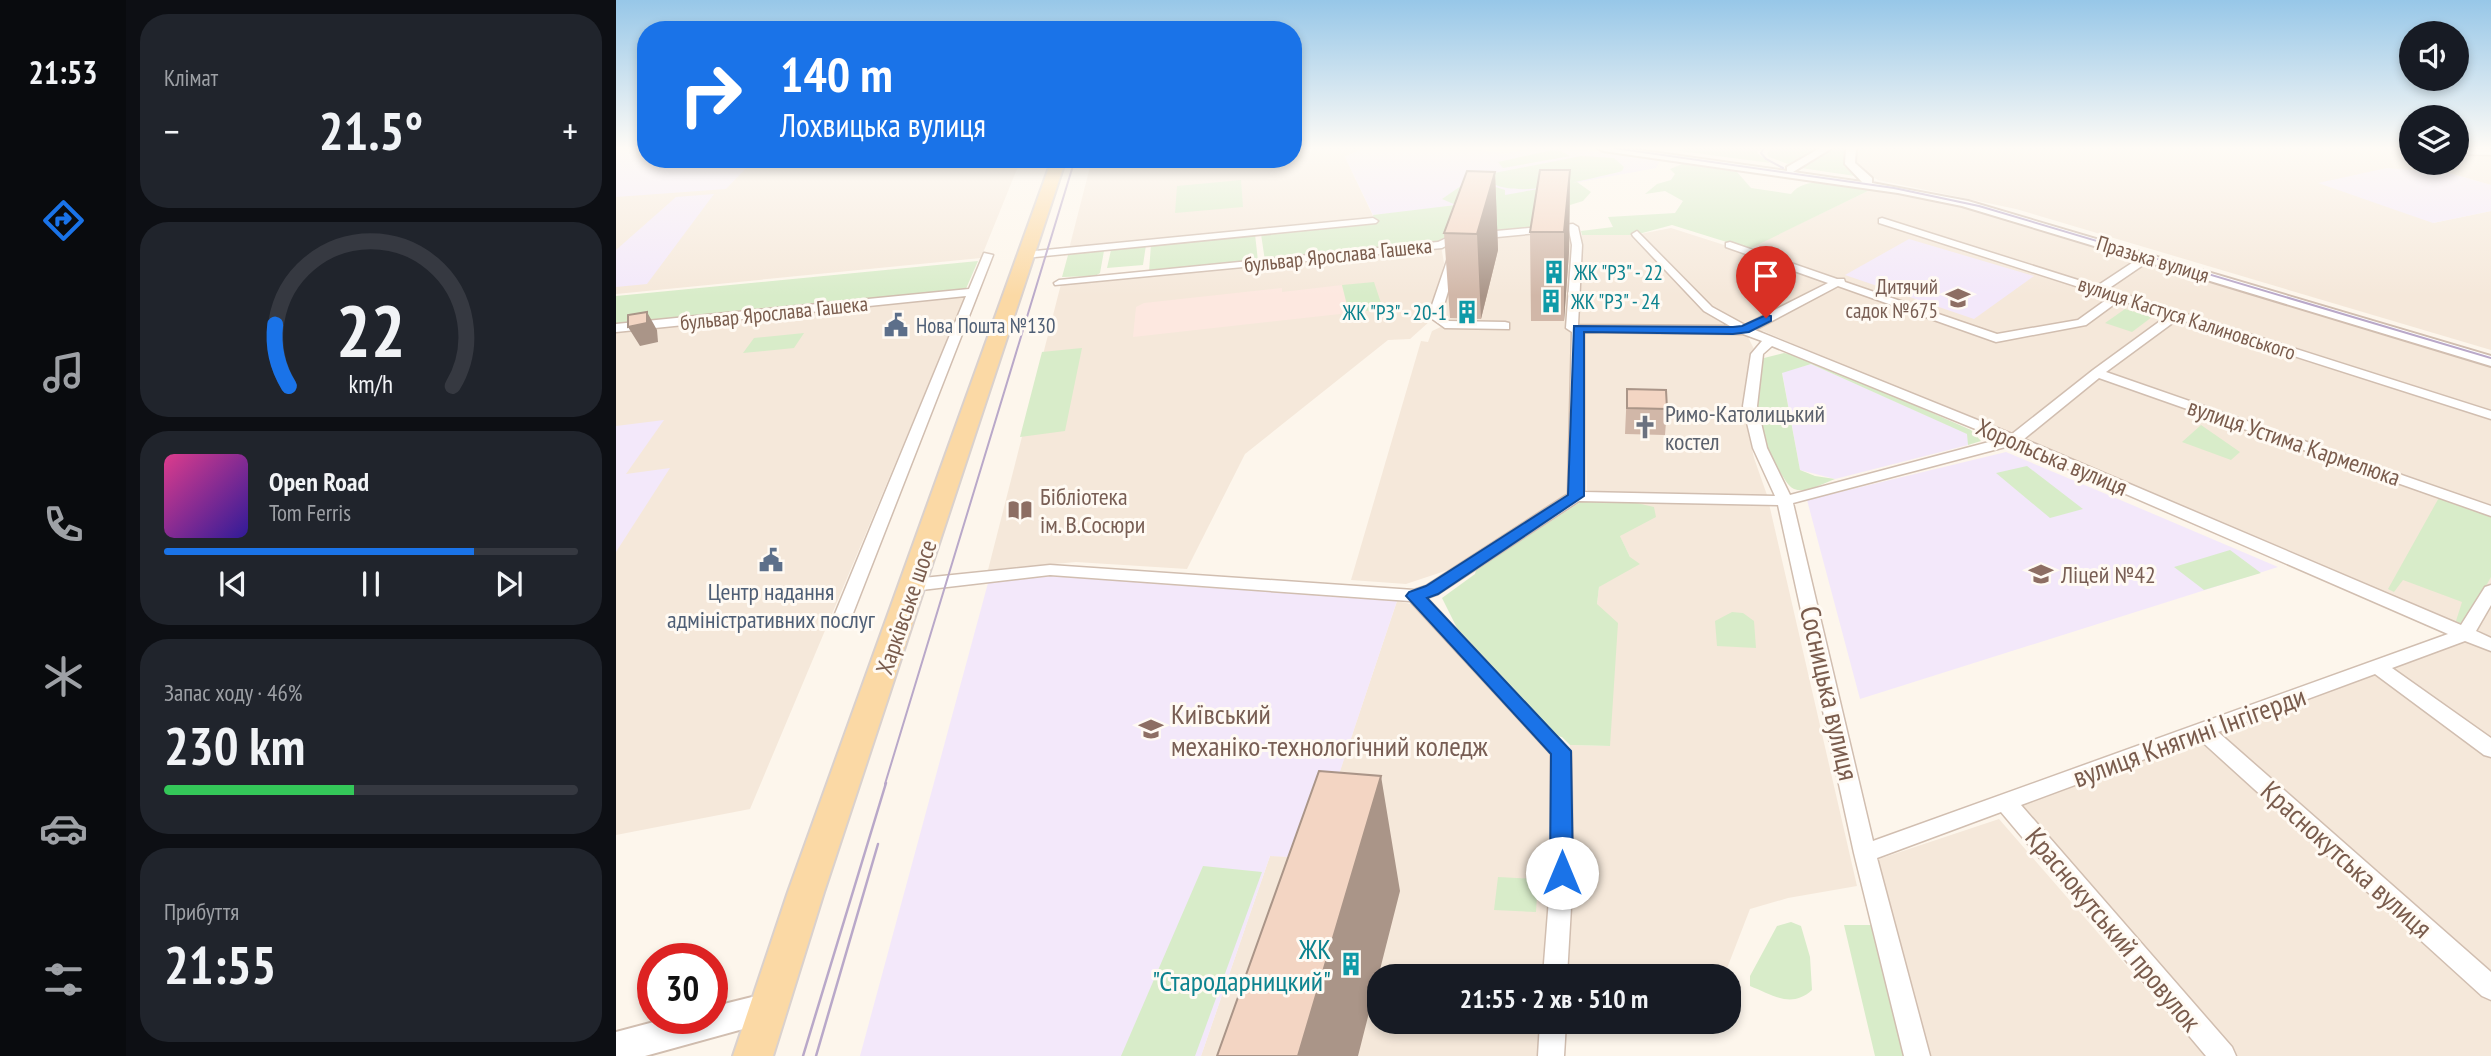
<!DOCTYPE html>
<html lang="uk">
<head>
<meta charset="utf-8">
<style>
  body { margin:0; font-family:"PT Sans Narrow",sans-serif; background:#20242c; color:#f1f3f6; height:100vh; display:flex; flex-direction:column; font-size:26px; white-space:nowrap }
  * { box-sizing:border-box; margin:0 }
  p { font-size:23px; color:#9ea1a6 }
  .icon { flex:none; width:38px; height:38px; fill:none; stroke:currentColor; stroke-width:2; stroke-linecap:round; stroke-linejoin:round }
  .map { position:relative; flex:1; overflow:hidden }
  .drawer { display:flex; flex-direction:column; gap:14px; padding:14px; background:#0d0f14; width:490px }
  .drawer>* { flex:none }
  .guide { position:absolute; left:21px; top:21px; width:665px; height:147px; border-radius:28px; box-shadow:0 4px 10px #0003; background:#1a73e8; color:#fff; overflow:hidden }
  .tools { position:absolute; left:1783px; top:21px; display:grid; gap:14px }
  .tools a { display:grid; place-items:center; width:70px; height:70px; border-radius:50%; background:#171b24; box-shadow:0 4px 10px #0003; font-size:35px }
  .speed { position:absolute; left:21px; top:943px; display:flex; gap:14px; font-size:35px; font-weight:700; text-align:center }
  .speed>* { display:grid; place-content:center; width:91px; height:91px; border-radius:50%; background:#171b24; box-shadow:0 4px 10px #0003; line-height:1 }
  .speed .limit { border:10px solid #d22; background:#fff; color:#111 }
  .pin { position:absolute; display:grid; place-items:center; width:60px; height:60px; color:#fff; margin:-72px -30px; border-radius:50% 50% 50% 0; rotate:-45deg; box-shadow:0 0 7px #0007 }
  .pin .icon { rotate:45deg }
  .me { position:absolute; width:77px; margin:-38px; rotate:0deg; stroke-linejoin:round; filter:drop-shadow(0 0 5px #0008) }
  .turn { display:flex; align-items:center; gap:24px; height:147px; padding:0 28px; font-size:32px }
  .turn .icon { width:91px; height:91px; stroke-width:2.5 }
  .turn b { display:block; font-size:49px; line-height:60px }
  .big { font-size:52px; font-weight:700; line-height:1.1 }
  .drawer .tile { flex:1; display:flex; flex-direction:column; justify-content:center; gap:10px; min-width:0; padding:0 24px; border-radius:28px; background:#20242c }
  .drawer .dial { align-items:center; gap:0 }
  .dial svg { height:182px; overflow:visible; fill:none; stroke:#363941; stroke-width:7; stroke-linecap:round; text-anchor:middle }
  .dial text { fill:#f1f3f6; stroke:none }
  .song { display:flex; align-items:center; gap:21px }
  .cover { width:84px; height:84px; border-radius:10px; background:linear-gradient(135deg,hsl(330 70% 55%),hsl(250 70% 35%)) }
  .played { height:7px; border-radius:4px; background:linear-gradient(90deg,#1a73e8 75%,#363941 75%) }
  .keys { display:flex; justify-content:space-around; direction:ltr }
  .heat { display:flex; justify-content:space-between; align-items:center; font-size:38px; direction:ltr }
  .charge { height:10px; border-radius:5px; background:linear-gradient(90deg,#34c759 46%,#363941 0) }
  .trip { position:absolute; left:751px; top:964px; width:374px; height:70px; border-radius:28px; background:#171b24; box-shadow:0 4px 10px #0003; font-weight:700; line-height:70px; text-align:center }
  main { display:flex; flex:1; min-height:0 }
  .tabs { display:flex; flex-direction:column; width:126px; justify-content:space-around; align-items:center; background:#090b0e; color:#9ea1a6 }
  .tabs .icon { width:49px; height:49px }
  .tabs .selected { color:#1a73e8 }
  .tabs b { font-size:32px; color:#f1f3f6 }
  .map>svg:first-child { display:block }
  .residential { fill:#f5e8da }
  .commercial { fill:#fde8e0 }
  .education { fill:#f3e8fa }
  .green { fill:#d8ecc9 }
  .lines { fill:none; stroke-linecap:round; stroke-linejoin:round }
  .minor-casing { stroke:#d1beb0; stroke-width:3 }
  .tertiary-casing { stroke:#d1beb0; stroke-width:4 }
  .primary-casing { stroke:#dad1cd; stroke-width:4 }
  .minor { fill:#fff; fill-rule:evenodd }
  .tertiary { fill:#fff; fill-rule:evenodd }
  .primary { fill:#fbd9a5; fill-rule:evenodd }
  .tram-far1 { stroke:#b9a8c9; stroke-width:2 }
  .tram { stroke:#b9a8c9; stroke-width:2.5 }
  .wall { fill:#d1b7a8 }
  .shaded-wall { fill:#aa9588 }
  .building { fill:#f3d5c3; stroke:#aa9588; stroke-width:2 }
  .route { fill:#1a73e8; stroke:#114b97; stroke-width:2 }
  .labels { text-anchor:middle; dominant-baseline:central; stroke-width:6; stroke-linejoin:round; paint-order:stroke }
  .far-street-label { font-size:21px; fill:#7a5c4d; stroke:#fffaf3 }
  .far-culture-label { font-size:21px; fill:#0d838f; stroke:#fffaf3; text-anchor:start }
  .far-education-label { font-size:21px; fill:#785e54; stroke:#fffaf3; text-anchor:end }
  .far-service-label { font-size:21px; fill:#4e5e75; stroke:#fffaf3; text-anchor:start }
  .worship-label { font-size:24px; fill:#5b616d; stroke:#fffaf3; text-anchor:start }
  .street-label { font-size:24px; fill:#7a5c4d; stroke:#fffaf3 }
  .education-label { font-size:24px; fill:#785e54; stroke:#fffaf3; text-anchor:start }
  .service-label { font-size:24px; fill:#4e5e75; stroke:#fffaf3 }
  .near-street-label { font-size:28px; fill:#7a5c4d; stroke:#fffaf3 }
  .near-education-label { font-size:28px; fill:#785e54; stroke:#fffaf3; text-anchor:start }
  .near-culture-label { font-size:28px; fill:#0d838f; stroke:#fffaf3; text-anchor:end }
</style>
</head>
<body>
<main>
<nav class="tabs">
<b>21:53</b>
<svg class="icon selected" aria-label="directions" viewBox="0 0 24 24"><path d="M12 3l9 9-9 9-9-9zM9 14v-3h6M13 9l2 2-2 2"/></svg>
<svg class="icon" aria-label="music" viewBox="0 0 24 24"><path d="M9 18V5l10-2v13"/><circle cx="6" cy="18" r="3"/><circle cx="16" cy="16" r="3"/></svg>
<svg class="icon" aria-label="phone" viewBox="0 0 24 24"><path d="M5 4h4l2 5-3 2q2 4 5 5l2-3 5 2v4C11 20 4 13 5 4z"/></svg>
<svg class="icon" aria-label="climate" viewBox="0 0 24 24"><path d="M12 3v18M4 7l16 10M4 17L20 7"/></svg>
<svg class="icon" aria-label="car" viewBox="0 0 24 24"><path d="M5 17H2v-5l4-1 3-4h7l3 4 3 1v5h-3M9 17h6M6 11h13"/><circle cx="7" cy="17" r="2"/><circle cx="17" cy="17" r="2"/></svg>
<svg class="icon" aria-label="filters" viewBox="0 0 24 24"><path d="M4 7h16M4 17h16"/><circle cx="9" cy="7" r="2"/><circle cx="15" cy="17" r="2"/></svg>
</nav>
<section class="drawer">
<div class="tile"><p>Клімат</p>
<div class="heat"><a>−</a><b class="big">21.5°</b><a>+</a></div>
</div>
<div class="tile dial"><svg viewBox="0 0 100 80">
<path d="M14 69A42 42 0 1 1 86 69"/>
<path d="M14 69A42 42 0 0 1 8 42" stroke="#1a73e8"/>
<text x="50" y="56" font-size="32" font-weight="700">22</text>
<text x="50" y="72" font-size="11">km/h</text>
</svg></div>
<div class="tile">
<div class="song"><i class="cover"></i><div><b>Open Road</b><p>Tom Ferris</p></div></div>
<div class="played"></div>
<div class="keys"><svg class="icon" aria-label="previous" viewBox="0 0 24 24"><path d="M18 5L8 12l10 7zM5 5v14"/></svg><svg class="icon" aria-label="pause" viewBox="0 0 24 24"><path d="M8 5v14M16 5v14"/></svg><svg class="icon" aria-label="next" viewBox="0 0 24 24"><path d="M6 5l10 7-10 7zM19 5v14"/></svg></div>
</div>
<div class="tile"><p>Запас ходу · 46%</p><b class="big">230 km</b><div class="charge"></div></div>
<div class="tile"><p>Прибуття</p><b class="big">21:55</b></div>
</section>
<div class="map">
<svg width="1875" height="1056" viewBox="0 0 1875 1056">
  <rect width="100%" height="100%" fill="#fdf6ec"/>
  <path class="residential" d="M0,148H30V159H405L365,258L0,294Z
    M677,148H747L729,157L758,218L453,249L476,159H677Z
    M1239,148H1795L1796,163H1841V148H1875V185L1833,173L1817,223L1875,211V350L1400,209L1262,180L1239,166L1237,158Z
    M1256,189H1267L1351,206L1875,364V743L1771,669L1862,635L1147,331L1131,335L1138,349L1127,408L1138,458L1151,495L1241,886L1172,898L1134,909L1108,976H947L954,745L993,746L981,604L983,587L1014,557L987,501L971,490L967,333L962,325L966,235H1019L1055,228L1127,251Z
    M946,230L961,245L955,490L847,565L790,584L735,580L805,341L812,342L816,331L829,325L822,320L837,240Z
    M825,246L828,263L814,321L794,339L772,340L629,454L571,569L460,562L372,570L445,284Z
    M350,295L134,809L0,835V331Z
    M781,601L799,605L938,752L940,875L937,976H763V1022H935L934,1056H585L654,856L695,857Z
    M1762,667L1875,749V1056H1607L1390,803Z
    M1383,819L1589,1056H1314L1260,860Z"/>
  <path class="commercial" d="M726,285L733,313L517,337L520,307L528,303L666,288V292Z"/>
  <path class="education" d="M0,148H30V159H139L110,189L0,197Z
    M747,148H853L889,154L912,148H954L1044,161L1040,168L816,209L757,215L729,157Z
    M1771,168L1833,173L1875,185V211L1817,223L1702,183Z
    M98,194L31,284L0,287V250L60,197Z
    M1293,239L1418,276L1358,319L1229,275Z
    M1195,364L1352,434V445L1219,479L1184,470L1166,372Z
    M48,420L10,474L54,468L0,552V426Z
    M1390,452L1521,507L1662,567L1244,699L1191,500Z
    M435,576L781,601L695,858L654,856L585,1056H244L372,583Z"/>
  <path class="green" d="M1067,148H1145L1141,153L1154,163L1064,151Z
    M1155,148H1201L1172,164L1153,157L1151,154Z
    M1218,148H1230L1228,166L1239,176L1185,168Z
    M941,149L954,156L887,168L882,162Z
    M965,156L998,158L1008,167L1006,171L999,173C965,180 909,198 877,184L878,173Z
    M1066,164L1121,172L1135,188L1175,194C1191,173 1232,186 1256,189L1133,249L1056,225L1019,235H966L965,231L997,227L992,217L1059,213L1067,201L1049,191L1029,194L1041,184L1055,180L1059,174L1054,169Z
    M855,179L889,190V195L961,182L975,192L967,201L954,205L953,219L939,226L834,238L818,245L649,261L645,234L759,220L757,215L840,205L826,199Z
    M625,180L627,207L559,213L561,186Z
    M639,234L642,261L533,272L535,244Z
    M530,245L527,265L491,268L495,250Z
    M480,250L488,251L484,273L479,276L446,277L452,255Z
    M362,261L349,291L0,326V296Z
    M758,282L767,309L733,313L726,285Z
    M1509,309L1536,317L1516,332L1489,323Z
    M188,333L178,348L127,353L138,338Z
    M466,348L449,431L404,437L426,352Z
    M1168,353L1194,359L1355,430L1365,441L1352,445L1351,434L1195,364L1166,373L1184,470L1199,476L1219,479C1207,483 1191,494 1178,489C1172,486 1168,478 1164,472C1143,442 1132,393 1148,358Z
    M1585,425L1624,452L1615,460L1566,442Z
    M1411,466L1467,509L1434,518L1380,473Z
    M1825,494L1875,513V577L1848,625L1840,621L1846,602L1787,580L1778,592L1772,589Z
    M966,501H1012L1038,507L1040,517L1004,536L1014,557L1024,564L983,587L981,604L1002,623L994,746L954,745L946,737L934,734L847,640L826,598L859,574L860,570Z
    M1614,550L1645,573L1588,590L1558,567Z
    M1116,612L1127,613L1138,621L1140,648L1101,646L1099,621Z
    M587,866L646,872L579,1056H505Z
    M882,877L922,879L920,912L878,910Z
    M1175,922L1185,926L1194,957L1196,990C1175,1009 1157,995 1134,986V976L1161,926Z
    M1228,925H1261L1296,1056H1259Z"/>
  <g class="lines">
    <g class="minor-casing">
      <path id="minor" d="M1841,148L1875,149V155L1841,154Z
        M757,218L762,221L760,223L409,258L404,255L409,252Z
        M1266,218L1481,286L1528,255H1536V259L1492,289L1875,411V419L1562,319L1490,372L1875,506V516L1483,378L1408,439L1845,625L1869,587L1875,585V605L1860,631L1875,638V651L1849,641L1776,668L1875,738V757L1868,755L1759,674L1602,732L1875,972V1000L1866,996L1583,739L1405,805L1616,1047L1620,1056H1590L1385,812L1261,858L1314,1056H1288L1238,853L1162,505L963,501L822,594L811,598L955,752L957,873L951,976H927L935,873V754L794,601L434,575L297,591L289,585L297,579L434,565L798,590L810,586L952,494L956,332L950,328L956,245L953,230L839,241L826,248L439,285L438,283L443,280L822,242L837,235L957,224L962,227L966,245L962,325L1114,326L1088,311L1017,236L1016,234L1021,231L1096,307L1129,325L1212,283L1110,247V243L1114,242L1221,279H1228L1229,282L1381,334L1462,320L1494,297L1263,223V219ZM1222,286L1380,342L1470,325L1504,300L1551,316L1477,370L1396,434L1139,330ZM968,332L1127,334L1146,341L1135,354L1127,406L1137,448L1159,496L968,492ZM1156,346L1384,439L1174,495L1151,448L1141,406L1147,354ZM1397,445L1832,634L1257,841L1177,503Z
        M368,253L377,255L234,621L231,625H219L216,621L350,296L0,332V324L353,289Z
        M837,255L842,258L825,315L832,321L889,322L893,323V329L829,328L815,318L814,311L832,258Z
        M924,1022H950L948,1056H922Z"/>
    </g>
    <g class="tertiary-casing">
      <path id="tertiary" d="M982,148H1007L1171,171V167L1204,148H1216L1177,172L1246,182L1229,164L1230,148H1240L1239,163L1256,178V183L1352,201L1875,356V366L1346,206L1282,193L987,151Z
        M152,993L163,997L167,1008L163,1019L29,1056H0V1032L53,1018H96V1007Z"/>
    </g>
    <g class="primary-casing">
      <path id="primary" d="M436,159H450L208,892L157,1056H117L172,892Z"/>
    </g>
    <use href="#minor" class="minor"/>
    <use href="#tertiary" class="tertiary"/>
    <use href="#primary" class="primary"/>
    <path class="tram-far1" d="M998,148L1278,188L1363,206L1875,358
      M1148,148L1145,153L1150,159L1167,168
      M269,784L459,159"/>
    <path class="tram" d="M187,1056L270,783
      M200,1056L262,844"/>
  </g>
  <path class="wall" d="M954,170L953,252L948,321H915L914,232Z
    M879,172L882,250L865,319L834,318L828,233Z
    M1011,389L1051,409L1049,435L1009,434Z"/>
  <path class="shaded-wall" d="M954,170L953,252L948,321V232Z
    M879,172L882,250L865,319L861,234Z
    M31,312L41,330L42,342L24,346L12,327Z
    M765,776L784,891L742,1056H682Z"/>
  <path class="building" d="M924,170H954L948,232H914Z
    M851,171L879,172L861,234L828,233Z
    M31,312V323L12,327V315Z
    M1011,389L1050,390L1051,409L1011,408Z
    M703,771L765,776L682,1056H601Z"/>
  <linearGradient id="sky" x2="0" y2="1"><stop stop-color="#97c7e8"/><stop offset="0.5" stop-color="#fefbf6"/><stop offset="1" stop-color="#fefbf6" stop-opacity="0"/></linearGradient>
  <rect width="1875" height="296" fill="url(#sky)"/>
  <path class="route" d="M1150,315L1155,316V321L1133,332L1117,334L968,332V496L822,594L811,598L955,751L957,873L954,880L946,883L937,880L934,873L935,754L790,596L793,592L810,586L952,495L958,326L1117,327L1126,326Z"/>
  <defs>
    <g id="building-bare" transform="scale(1.89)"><path d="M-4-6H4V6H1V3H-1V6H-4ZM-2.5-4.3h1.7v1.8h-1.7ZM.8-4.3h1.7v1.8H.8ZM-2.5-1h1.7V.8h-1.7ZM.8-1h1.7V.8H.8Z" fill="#0f9aa8" stroke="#fffaf3" stroke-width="2.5" paint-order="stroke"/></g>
    <g id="school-bare" transform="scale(1.89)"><path d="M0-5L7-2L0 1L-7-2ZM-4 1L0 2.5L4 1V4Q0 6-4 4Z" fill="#8d6e63" stroke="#fffaf3" stroke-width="2.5" paint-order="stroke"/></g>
    <g id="civic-bare" transform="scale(1.89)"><path d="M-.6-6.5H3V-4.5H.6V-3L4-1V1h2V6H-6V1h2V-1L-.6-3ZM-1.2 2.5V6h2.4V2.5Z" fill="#5c6f8a" stroke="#fffaf3" stroke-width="2.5" paint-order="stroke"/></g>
    <g id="church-bare" transform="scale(1.89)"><path d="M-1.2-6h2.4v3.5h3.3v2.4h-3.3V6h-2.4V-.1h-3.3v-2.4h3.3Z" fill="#6b7280" stroke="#fffaf3" stroke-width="2.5" paint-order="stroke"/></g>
    <g id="library-bare" transform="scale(1.89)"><path d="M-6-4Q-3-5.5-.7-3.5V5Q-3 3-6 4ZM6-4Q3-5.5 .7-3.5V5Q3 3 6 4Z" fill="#8d6e63" stroke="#fffaf3" stroke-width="2.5" paint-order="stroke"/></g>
    <g id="university-bare" transform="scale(1.89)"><path d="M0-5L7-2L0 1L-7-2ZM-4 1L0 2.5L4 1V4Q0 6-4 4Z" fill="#8d6e63" stroke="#fffaf3" stroke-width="2.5" paint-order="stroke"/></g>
  </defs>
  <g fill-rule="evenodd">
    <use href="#building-bare" x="938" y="272"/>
    <use href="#school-bare" x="1342" y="298"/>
    <use href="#building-bare" x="935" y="301"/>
    <use href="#building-bare" x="851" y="312"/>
    <use href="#civic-bare" x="280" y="325"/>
    <use href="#church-bare" x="1029" y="427"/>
    <use href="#library-bare" x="404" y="510"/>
    <use href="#civic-bare" x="155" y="560"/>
    <use href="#school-bare" x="1425" y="574"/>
    <use href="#university-bare" x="535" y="729"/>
    <use href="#building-bare" x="735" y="964"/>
  </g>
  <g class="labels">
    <g class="far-street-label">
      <text transform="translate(722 255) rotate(-6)">бульвар Ярослава Гашека</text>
      <text transform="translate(1537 259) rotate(17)">Празька вулиця</text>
      <text transform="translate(158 313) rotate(-6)">бульвар Ярослава Гашека</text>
      <text transform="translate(1571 318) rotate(18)">вулиця Кастуся Калиновського</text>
    </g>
    <g class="far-culture-label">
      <text x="958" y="272">ЖК "РЗ" - 22</text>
      <text x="955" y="301">ЖК "РЗ" - 24</text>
      <text x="831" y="312" text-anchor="end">ЖК "РЗ" - 20-1</text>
    </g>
    <g class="far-education-label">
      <text x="1322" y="286">Дитячий<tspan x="1322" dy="24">садок №675</tspan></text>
    </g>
    <g class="far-service-label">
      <text x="300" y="325">Нова Пошта №130</text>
    </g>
    <g class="worship-label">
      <text x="1049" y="413">Римо-Католицький<tspan x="1049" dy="28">костел</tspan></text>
    </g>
    <g class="street-label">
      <text transform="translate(1678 442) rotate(19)">вулиця Устима Кармелюка</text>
      <text transform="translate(1436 457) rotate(23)">Хорольська вулиця</text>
      <text transform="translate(290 607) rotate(-71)">Харківське шосе</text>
    </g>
    <g class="education-label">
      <text x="424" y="496">Бібліотека<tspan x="424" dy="28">ім. В.Сосюри</tspan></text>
      <text x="1445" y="574">Ліцей №42</text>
    </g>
    <g class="service-label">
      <text x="155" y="591">Центр надання<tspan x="155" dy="28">адміністративних послуг</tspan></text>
    </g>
    <g class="near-street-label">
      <text transform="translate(1214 693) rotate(77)">Сосницька вулиця</text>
      <text transform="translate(1573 736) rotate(-20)">вулиця Княгині Інгігерди</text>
      <text transform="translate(1731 859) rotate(42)">Краснокутська вулиця</text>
      <text transform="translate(1498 929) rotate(50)">Краснокутський провулок</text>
    </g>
    <g class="near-education-label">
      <text x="555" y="713">Київський<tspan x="555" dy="32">механіко-технологічний коледж</tspan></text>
    </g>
    <g class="near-culture-label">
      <text x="715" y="948">ЖК<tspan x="715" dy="32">"Стародарницкий"</tspan></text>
    </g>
  </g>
</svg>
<div class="tools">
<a><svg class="icon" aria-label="sound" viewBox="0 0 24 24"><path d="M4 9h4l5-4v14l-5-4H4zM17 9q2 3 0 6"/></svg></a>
<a><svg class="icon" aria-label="layers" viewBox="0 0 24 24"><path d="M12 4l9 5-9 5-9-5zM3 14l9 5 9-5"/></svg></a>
</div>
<div class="speed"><div class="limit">30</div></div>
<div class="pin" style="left:1150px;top:318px;background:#d93025"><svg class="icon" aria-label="arrive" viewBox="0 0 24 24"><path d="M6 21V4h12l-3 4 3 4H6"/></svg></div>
<svg class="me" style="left:946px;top:873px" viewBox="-20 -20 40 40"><circle r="19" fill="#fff"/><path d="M0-13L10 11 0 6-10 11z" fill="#1a73e8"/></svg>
<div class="trip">21:55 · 2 хв · 510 m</div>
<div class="guide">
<div class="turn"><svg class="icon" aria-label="right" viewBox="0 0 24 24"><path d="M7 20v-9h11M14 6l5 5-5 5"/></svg><div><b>140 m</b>Лохвицька вулиця</div></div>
</div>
</div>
</main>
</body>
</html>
